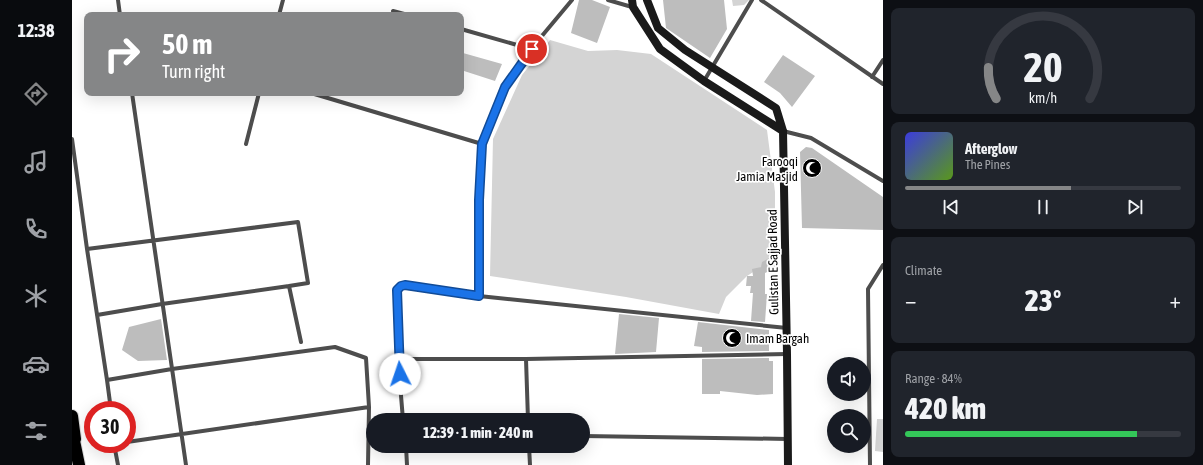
<!DOCTYPE html>
<html lang="en">
<head>
<meta charset="utf-8">
<style>
  body { margin:0; font-family:"Asap Condensed",sans-serif; background:#20242c; color:#f1f3f6; height:100vh; display:flex; flex-direction:column; font-size:15px; white-space:nowrap }
  * { box-sizing:border-box; margin:0 }
  p { font-size:13px; color:#9ea1a6 }
  .icon { flex:none; width:22px; height:22px; fill:none; stroke:currentColor; stroke-width:2; stroke-linecap:round; stroke-linejoin:round }
  .map { position:relative; flex:1; overflow:hidden }
  .drawer { display:flex; flex-direction:column; gap:8px; padding:8px; background:#0d0f14; width:320px }
  .drawer>* { flex:none }
  .banner { position:absolute; left:12px; top:12px; width:380px; height:84px; border-radius:8px; box-shadow:0 4px 16px #0002; background:#858687; color:#fff; overflow:hidden }
  .fabs { position:absolute; left:755px; top:357px; display:grid; gap:8px }
  .fabs a { display:grid; place-items:center; width:44px; height:44px; border-radius:50%; background:#171b24; box-shadow:0 4px 16px #0002; font-size:20px }
  .speed { position:absolute; left:12px; top:401px; display:flex; gap:8px; font-size:20px; font-weight:700; text-align:center }
  .speed>* { display:grid; place-content:center; width:52px; height:52px; border-radius:50%; background:#171b24; box-shadow:0 4px 16px #0002; line-height:1 }
  .speed .limit { border:6px solid #d22; background:#fff; color:#111 }
  .pin { position:absolute; display:grid; place-items:center; width:34px; height:34px; color:#fff; margin:-17px; border:2px solid #fff; border-radius:50%; box-shadow:0 1px 4px #0007 }
  .me { position:absolute; width:44px; margin:-22px; rotate:356deg; stroke-linejoin:round; filter:drop-shadow(0 0 3px #0008) }
  .turn { display:flex; align-items:center; gap:14px; height:84px; padding:0 12px; font-size:18px }
  .turn .icon { width:52px; height:52px; stroke-width:2.5 }
  .turn b { display:block; font-size:28px; line-height:34px }
  .big { font-size:30px; font-weight:800; line-height:1.1 }
  .drawer .tile { flex:1; display:flex; flex-direction:column; justify-content:center; gap:6px; min-width:0; padding:0 14px; border-radius:8px; background:#20242c }
  .drawer .dial { align-items:center; gap:0 }
  .dial svg { height:104px; overflow:visible; fill:none; stroke:#363941; stroke-width:7; stroke-linecap:round; text-anchor:middle }
  .dial text { fill:#f1f3f6; stroke:none }
  .song { display:flex; align-items:center; gap:12px }
  .cover { width:48px; height:48px; border-radius:6px; background:linear-gradient(135deg,hsl(240 70% 55%),hsl(90 70% 35%)) }
  .played { height:4px; border-radius:2px; background:linear-gradient(90deg,#858687 60%,#363941 60%) }
  .keys { display:flex; justify-content:space-around; direction:ltr }
  .heat { display:flex; justify-content:space-between; align-items:center; font-size:22px; direction:ltr }
  .charge { height:6px; border-radius:3px; background:linear-gradient(90deg,#34c759 84%,#363941 0) }
  .trip { position:absolute; left:294px; top:413px; width:224px; height:40px; border-radius:20px; background:#171b24; box-shadow:0 4px 16px #0002; font-weight:800; line-height:40px; text-align:center }
  main { display:flex; flex:1; min-height:0 }
  .tab-bar { display:flex; flex-direction:column; width:72px; justify-content:space-around; align-items:center; background:#090b0e; color:#9ea1a6 }
  .tab-bar .icon { width:28px; height:28px }
  .tab-bar .active { color:#858687 }
  .tab-bar b { font-size:18px; color:#f1f3f6 }
  .map>svg:first-child { display:block }
  .green { fill:#d4d4d4 }
  .building { fill:#bdbdbd }
  .lines { fill:none; stroke-linecap:round; stroke-linejoin:round }
  .highway-casing { stroke:#dbdbdb; stroke-width:14 }
  .street { stroke:#4d4d4d; stroke-width:4 }
  .secondary { stroke:#1a1a1a; stroke-width:8 }
  .highway { stroke:#000; stroke-width:12 }
  .route-casing { stroke:#114b97; stroke-width:10 }
  .route { stroke:#1a73e8; stroke-width:7 }
  .labels { text-anchor:middle; dominant-baseline:central; stroke-width:3.5; stroke-linejoin:round; paint-order:stroke }
  .poi-label { font-size:13px; fill:#000; stroke:#fff; text-anchor:end }
  .street-label { font-size:13px; fill:#000; stroke:#fff }
</style>
</head>
<body>
<main>
<nav class="tab-bar">
<b>12:38</b>
<svg class="icon active" aria-label="directions" viewBox="0 0 24 24"><path d="M12 3l9 9-9 9-9-9zM9 14v-3h6M13 9l2 2-2 2"/></svg>
<svg class="icon" aria-label="music" viewBox="0 0 24 24"><path d="M9 18V5l10-2v13"/><circle cx="6" cy="18" r="3"/><circle cx="16" cy="16" r="3"/></svg>
<svg class="icon" aria-label="phone" viewBox="0 0 24 24"><path d="M5 4h4l2 5-3 2q2 4 5 5l2-3 5 2v4C11 20 4 13 5 4z"/></svg>
<svg class="icon" aria-label="climate" viewBox="0 0 24 24"><path d="M12 3v18M4 7l16 10M4 17L20 7"/></svg>
<svg class="icon" aria-label="car" viewBox="0 0 24 24"><path d="M5 17H2v-5l4-1 3-4h7l3 4 3 1v5h-3M9 17h6M6 11h13"/><circle cx="7" cy="17" r="2"/><circle cx="17" cy="17" r="2"/></svg>
<svg class="icon" aria-label="filters" viewBox="0 0 24 24"><path d="M4 7h16M4 17h16"/><circle cx="9" cy="7" r="2"/><circle cx="15" cy="17" r="2"/></svg>
</nav>
<div class="map">
<svg width="811" height="465" viewBox="0 0 811 465">
  <rect width="100%" height="100%" fill="#fff"/>
  <path class="green" d="M660,0H677L672,5L661,6Z
    M478,40L516,51L545,50L579,54L695,130L703,192V258L675,276L654,297L647,314L554,297L418,276L421,139L450,75Z
    M805,419H811V452L803,451Z"/>
  <path class="building" d="M507,0H520L538,7L525,43L499,33Z
    M591,0H652L655,29L638,58L594,28Z
    M391,53L430,64L423,81L389,70V62Z
    M711,55L743,76L720,107L708,93L692,82Z
    M734,147L740,148L811,197V230L730,228L728,152Z
    M703,255V268L693,273V294H695L693,322L679,321L681,293H678L679,286H674L675,276H681L680,269L689,267L690,262Z
    M547,314L587,318L584,352L543,354Z
    M89,319L95,360L66,361L50,350L57,327Z
    M626,322L697,330V351L630,352V347L622,346Z
    M697,358V361H701V394L685,395L648,391V394H630V359Z"/>
  <g class="lines">
    <g class="highway-casing">
      <path id="highway" d="M0,416L3,439
        M0,431L7,465"/>
    </g>
    <path class="street" d="M46,0L48,15
      M536,0L560,7
      M689,0L811,84
      M321,11L336,15
      M207,15L211,0
      M389,29L459,49
      M800,77L811,60
      M632,81L680,0
      M60,93L114,465
      M239,93L410,144
      M711,131L739,138L811,181
      M0,139L15,249L35,380L39,410
      M174,144L187,93
      M15,249L226,222L236,283L217,286L229,342
      M407,296V200L410,144L433,87L459,49L500,0
      M25,315L90,304L217,286
      M715,328L407,296L333,285L329,286L325,290L326,359H454L715,354
      M326,359L331,420
      M454,359L456,420
      M35,380L100,369L263,347L294,358L297,407L296,465
      M511,436L716,439
      M55,442L297,407
      M42,444L46,465
      M334,446L335,465
      M457,446L458,465
      M798,465L796,289L811,265"/>
    <path class="secondary" d="M560,0L561,7L588,49L632,81L711,131
      M575,0L586,28L613,50L704,108L711,131L715,354L716,465"/>
    <use href="#highway" class="highway"/>
  </g>
  <g class="lines">
    <g class="route-casing">
      <path id="route" d="M328,374L325,290L329,286L333,285L407,296V200L410,144L433,87L460,49"/>
    </g>
    <use href="#route" class="route"/>
  </g>
  <defs>
    <g id="mosque-disc" transform="scale(1)"><circle r="9.5" fill="#000" stroke="#fff"/><path d="M3.5-4.9A6 6 0 1 0 3.5 4.9A5 5 0 1 1 3.5-4.9Z" fill="#fff"/></g>
  </defs>
  <g fill-rule="evenodd">
    <use href="#mosque-disc" x="740" y="168"/>
    <use href="#mosque-disc" x="660" y="338"/>
  </g>
  <g class="labels">
    <g class="poi-label">
      <text x="726" y="161">Farooqi<tspan x="726" dy="15">Jamia Masjid</tspan></text>
      <text x="674" y="338" text-anchor="start">Imam Bargah</text>
    </g>
    <g class="street-label">
      <text transform="translate(701 262) rotate(-91)">Gulistan E Sajjad Road</text>
    </g>
  </g>
</svg>
<div class="fabs">
<a><svg class="icon" aria-label="sound" viewBox="0 0 24 24"><path d="M4 9h4l5-4v14l-5-4H4zM17 9q2 3 0 6"/></svg></a>
<a><svg class="icon" aria-label="search" viewBox="0 0 24 24"><circle cx="10" cy="10" r="6"/><path d="M15 15l6 6"/></svg></a>
</div>
<div class="speed"><div class="limit">30</div></div>
<div class="pin" style="left:460px;top:49px;background:#d93025"><svg class="icon" aria-label="arrive" viewBox="0 0 24 24"><path d="M6 21V4h12l-3 4 3 4H6"/></svg></div>
<svg class="me" style="left:328px;top:374px" viewBox="-20 -20 40 40"><circle r="19" fill="#fff"/><path d="M0-13L10 11 0 6-10 11z" fill="#1a73e8"/></svg>
<div class="trip">12:39 · 1 min · 240 m</div>
<div class="banner">
<div class="turn"><svg class="icon" aria-label="right" viewBox="0 0 24 24"><path d="M7 20v-9h11M14 6l5 5-5 5"/></svg><div><b>50 m</b>Turn right</div></div>
</div>
</div>
<section class="drawer">
<div class="tile dial"><svg viewBox="0 0 100 80">
<path d="M14 69A42 42 0 1 1 86 69"/>
<path d="M14 69A42 42 0 0 1 8 45" stroke="#858687"/>
<text x="50" y="56" font-size="32" font-weight="700">20</text>
<text x="50" y="72" font-size="11">km/h</text>
</svg></div>
<div class="tile">
<div class="song"><i class="cover"></i><div><b>Afterglow</b><p>The Pines</p></div></div>
<div class="played"></div>
<div class="keys"><svg class="icon" aria-label="previous" viewBox="0 0 24 24"><path d="M18 5L8 12l10 7zM5 5v14"/></svg><svg class="icon" aria-label="pause" viewBox="0 0 24 24"><path d="M8 5v14M16 5v14"/></svg><svg class="icon" aria-label="next" viewBox="0 0 24 24"><path d="M6 5l10 7-10 7zM19 5v14"/></svg></div>
</div>
<div class="tile"><p>Climate</p>
<div class="heat"><a>−</a><b class="big">23°</b><a>+</a></div>
</div>
<div class="tile"><p>Range · 84%</p><b class="big">420 km</b><div class="charge"></div></div>
</section>
</main>
</body>
</html>
